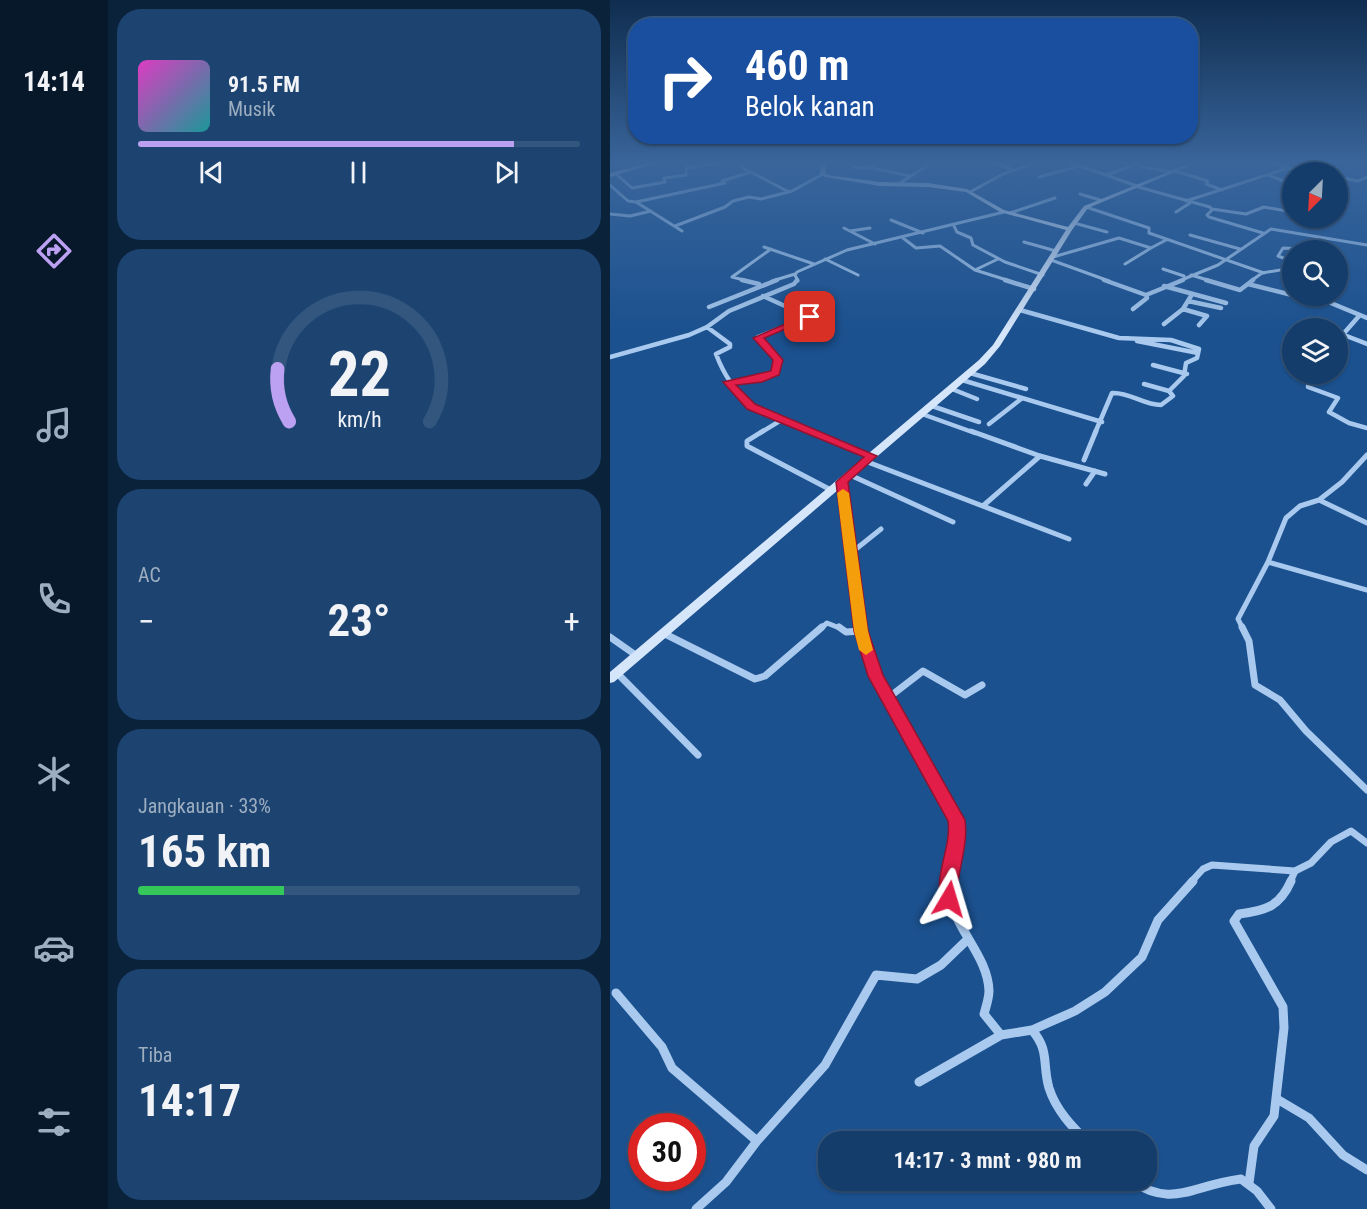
<!DOCTYPE html>
<html lang="id">
<head>
<meta charset="utf-8">
<style>
  body { margin:0; font-family:"Roboto Condensed",sans-serif; background:#1d4471; color:#f1f3f6; height:100vh; display:flex; flex-direction:column; font-size:22px; white-space:nowrap }
  * { box-sizing:border-box; margin:0 }
  p { font-size:20px; color:#9daec1 }
  .icon { flex:none; width:33px; height:33px; fill:none; stroke:currentColor; stroke-width:2; stroke-linecap:round; stroke-linejoin:round }
  .map { position:relative; flex:1; overflow:hidden }
  .details { display:flex; flex-direction:column; gap:9px; padding:9px; background:#0b223b; width:502px }
  .details>* { flex:none }
  .banner { position:absolute; left:18px; top:18px; width:570px; height:126px; border-radius:24px; box-shadow:0 2px 4px #0004,0 0 0 2px #33567e; background:#1a4fa0; color:#fff; overflow:hidden }
  .needle { width:39px; rotate:204deg }
  .tools { position:absolute; left:672px; top:162px; display:grid; gap:12px }
  .tools a { display:grid; place-items:center; width:66px; height:66px; border-radius:50%; background:#143d6b; box-shadow:0 2px 4px #0004,0 0 0 2px #33567e; font-size:30px }
  .speed { position:absolute; left:18px; top:1113px; display:flex; gap:12px; font-size:30px; font-weight:700; text-align:center }
  .speed>* { display:grid; place-content:center; width:78px; height:78px; border-radius:50%; background:#143d6b; box-shadow:0 2px 4px #0004,0 0 0 2px #33567e; line-height:1 }
  .speed .limit { border:9px solid #d22; background:#fff; color:#111 }
  .pin { position:absolute; display:grid; place-items:center; width:51px; height:51px; color:#fff; margin:-26px; border-radius:12px; box-shadow:0 3px 9px #0006 }
  .me { position:absolute; width:66px; margin:-33px; rotate:7deg; stroke-linejoin:round; filter:drop-shadow(0 0 4px #0008) }
  .turn { display:flex; align-items:center; gap:21px; height:126px; padding:0 18px; font-size:27px }
  .turn .icon { width:78px; height:78px; stroke-width:2.5 }
  .turn b { display:block; font-size:42px; line-height:51px }
  .big { font-size:45px; font-weight:700; line-height:1.1 }
  .details .widget { flex:1; display:flex; flex-direction:column; justify-content:center; gap:9px; min-width:0; padding:0 21px; border-radius:24px; background:#1d4471 }
  .details .dial { align-items:center; gap:0 }
  .dial svg { height:156px; overflow:visible; fill:none; stroke:#33567e; stroke-width:7; stroke-linecap:round; text-anchor:middle }
  .dial text { fill:#f1f3f6; stroke:none }
  .song { display:flex; align-items:center; gap:18px }
  .cover { width:72px; height:72px; border-radius:9px; background:linear-gradient(135deg,hsl(310 70% 55%),hsl(180 70% 35%)) }
  .played { height:6px; border-radius:3px; background:linear-gradient(90deg,#bca0f2 85%,#33567e 85%) }
  .keys { display:flex; justify-content:space-around; direction:ltr }
  .heat { display:flex; justify-content:space-between; align-items:center; font-size:33px; direction:ltr }
  .charge { height:9px; border-radius:4px; background:linear-gradient(90deg,#34c759 33%,#33567e 0) }
  .trip { position:absolute; left:208px; top:1131px; width:339px; height:60px; border-radius:24px; background:#143d6b; box-shadow:0 2px 4px #0004,0 0 0 2px #33567e; font-weight:700; line-height:60px; text-align:center }
  main { display:flex; flex:1; min-height:0 }
  .dock { display:flex; flex-direction:column; width:108px; justify-content:space-around; align-items:center; background:#08182b; color:#9daec1 }
  .dock .icon { width:42px; height:42px }
  .dock .active { color:#bca0f2 }
  .dock b { font-size:27px; color:#f1f3f6 }
  .map>svg:first-child { display:block }
  .lines { fill:none; stroke-linecap:round; stroke-linejoin:round }
  .street-far4 { stroke:#a9caee; stroke-width:3 }
  .street-far3 { stroke:#a9caee; stroke-width:4.5 }
  .street-far2 { stroke:#a9caee; stroke-width:5 }
  .street-far1 { stroke:#a9caee; stroke-width:7 }
  .street { stroke:#a9caee; stroke-width:9 }
  .secondary { fill:#d6e6fa; fill-rule:evenodd }
  .primary { fill:#f0f6ff; fill-rule:evenodd }
  .route { fill:#e11d48; stroke:#92132f; stroke-width:1.5 }
  .slow { fill:#f59e0b }
</style>
</head>
<body>
<main>
<nav class="dock">
<b>14:14</b>
<svg class="icon active" aria-label="directions" viewBox="0 0 24 24"><path d="M12 3l9 9-9 9-9-9zM9 14v-3h6M13 9l2 2-2 2"/></svg>
<svg class="icon" aria-label="music" viewBox="0 0 24 24"><path d="M9 18V5l10-2v13"/><circle cx="6" cy="18" r="3"/><circle cx="16" cy="16" r="3"/></svg>
<svg class="icon" aria-label="phone" viewBox="0 0 24 24"><path d="M5 4h4l2 5-3 2q2 4 5 5l2-3 5 2v4C11 20 4 13 5 4z"/></svg>
<svg class="icon" aria-label="climate" viewBox="0 0 24 24"><path d="M12 3v18M4 7l16 10M4 17L20 7"/></svg>
<svg class="icon" aria-label="car" viewBox="0 0 24 24"><path d="M5 17H2v-5l4-1 3-4h7l3 4 3 1v5h-3M9 17h6M6 11h13"/><circle cx="7" cy="17" r="2"/><circle cx="17" cy="17" r="2"/></svg>
<svg class="icon" aria-label="filters" viewBox="0 0 24 24"><path d="M4 7h16M4 17h16"/><circle cx="9" cy="7" r="2"/><circle cx="15" cy="17" r="2"/></svg>
</nav>
<section class="details">
<div class="widget">
<div class="song"><i class="cover"></i><div><b>91.5 FM</b><p>Musik</p></div></div>
<div class="played"></div>
<div class="keys"><svg class="icon" aria-label="previous" viewBox="0 0 24 24"><path d="M18 5L8 12l10 7zM5 5v14"/></svg><svg class="icon" aria-label="pause" viewBox="0 0 24 24"><path d="M8 5v14M16 5v14"/></svg><svg class="icon" aria-label="next" viewBox="0 0 24 24"><path d="M6 5l10 7-10 7zM19 5v14"/></svg></div>
</div>
<div class="widget dial"><svg viewBox="0 0 100 80">
<path d="M14 69A42 42 0 1 1 86 69"/>
<path d="M14 69A42 42 0 0 1 8 42" stroke="#bca0f2"/>
<text x="50" y="56" font-size="32" font-weight="700">22</text>
<text x="50" y="72" font-size="11">km/h</text>
</svg></div>
<div class="widget"><p>AC</p>
<div class="heat"><a>−</a><b class="big">23°</b><a>+</a></div>
</div>
<div class="widget"><p>Jangkauan · 33%</p><b class="big">165 km</b><div class="charge"></div></div>
<div class="widget"><p>Tiba</p><b class="big">14:17</b></div>
</section>
<div class="map">
<svg width="757" height="1209" viewBox="0 0 757 1209">
  <rect width="100%" height="100%" fill="#1b518f"/>
  <g class="lines">
    <path class="street-far4" d="M130,163L133,168L179,192
      M280,163H290
      M384,163L404,170
      M462,163L527,186
      M527,163L529,166L561,172
      M663,163L690,172
      M698,163L719,168
      M244,167L256,168L269,163
      M259,167L300,176
      M686,167L711,172
      M565,171L598,181L596,184L612,190
      M5,173L22,188L55,182L54,178L76,175V168L109,163
      M497,175L526,164
      M658,175L682,184
      M429,177L469,166
      M728,177L748,181L757,177
      M0,185L18,201L26,202L115,183L112,181L141,172
      M287,185L321,163
      M525,186L600,207L602,210L597,215L599,217L653,233
      M360,192L395,173L426,163
      M470,194L490,200
      M576,201L675,169
      M26,202L72,231
      M476,207L539,228V233L654,273
      M602,209L636,214L654,207L682,212
      M566,212L580,203
      M400,213L445,198
      M0,214L20,216L41,211
      M687,218L717,224
      M281,220L313,233
      M464,223L497,232
      M65,226L115,207L123,201L139,197L151,199L182,191L213,174
      M344,226L347,232L361,238L363,245L395,262L433,275
      M234,228L265,244
      M240,231L260,228
      M580,235L630,249
      M293,238L306,248L330,246L365,270L400,281
      M414,242L446,251
      M154,247L204,264
      M443,257L509,238L541,248L556,240
      M215,259L248,275
      M441,260L499,281
      M515,264L541,248
      M682,267L674,263L676,259L668,256L673,248L695,249L707,238
      M553,269L574,276
      M365,270L388,259
      M581,275L601,281
      M138,281L122,277L161,249
      M162,281L185,274
      M188,281L185,275L187,272L237,250L394,212
      M569,281L608,265L661,229L757,245
      M641,281L652,273L682,268"/>
    <path class="street-far3" d="M132,280L149,284
      M395,280L424,289
      M494,280L536,295L573,280
      M596,280L630,290L643,280
      M638,284L682,295
      M554,286L616,303
      M688,296L716,301L757,318
      M578,301L611,308
      M99,307L167,280
      M523,309L537,298L536,295
      M573,309L597,316L589,325
      M410,310L509,338L561,340L589,349L587,358L576,363L574,376L559,391L563,396L551,405C533,405 520,392 502,393L485,433
      M554,324L573,309L581,296
      M97,327L120,344V347L106,354C126,407 156,413 204,433
      M734,335L757,344
      M728,340L749,316
      M527,341L588,353
      M0,357L79,335L97,327L119,311L184,284L187,280
      M543,365L577,374
      M360,373L416,389
      M699,374L698,387L728,398L719,412L739,423L757,428
      M352,380L492,422
      M118,383L152,379L166,373L168,360L148,337L199,317L153,296
      M534,384L559,391
      M342,389L367,399
      M322,406L369,422
      M312,414L365,433
      M379,424L411,399
      M150,433L173,419"/>
    <path class="street-far2" d="M153,431L137,441V446L221,490
      M201,431L261,456
      M361,431L430,456L495,474
      M474,460L486,431
      M255,461L459,539
      M240,475L343,522
      M232,481L251,629
      M476,484L485,471
      M709,500L757,523
      M374,505L430,456
      M241,553L271,529
      M658,562L757,590
      M210,629L217,623L232,629
      M633,629L628,619L658,562L676,518L690,506L709,500L732,482L757,455"/>
    <path class="street-far1" d="M229,627L236,632L251,631
      M251,627L258,659L316,770L346,820L348,834L339,882
      M632,627L639,641L645,685L670,700L696,731L757,790
      M53,633L145,679L155,676L212,627
      M0,637L27,656
      M7,673L88,755
      M278,698L313,671L355,695L372,685
      M581,882L593,869L602,865L685,871L701,863L721,842L741,831L757,843
      M680,882L685,871"/>
    <path class="street" d="M340,881C334,921 378,951 379,991C379,998 376,1007 374,1014L391,1035
      M6,993L52,1047L62,1068L147,1141
      M422,1030C440,1051 432,1064 439,1088C446,1110 462,1127 478,1142
      M309,1082L391,1035L422,1030L465,1011L495,992L532,957L548,920L583,881
      M667,1099L699,1118L733,1155L757,1170
      M519,1180C565,1209 578,1186 631,1179L647,1191L661,1209
      M639,1183L644,1146L664,1116L674,1028L673,1007L624,921L629,914C656,911 670,906 681,881
      M86,1209L116,1182L147,1141L215,1065L266,975L307,979L331,965L358,939"/>
    <path class="secondary" d="M211,163H215L216,173L218,175L270,182L318,183L357,189L394,210L458,227L474,206L580,163H587L478,208L462,230L390,346L375,364L4,682L0,683V672L369,360L383,345L456,230L390,212L356,192L318,187L270,186L215,177L210,174Z"/>
    <path class="primary" d="M37,163H47L0,177V173Z"/>
  </g>
  <linearGradient id="sky" x2="0" y2="1"><stop stop-color="#0f2d4f"/><stop offset="0.49" stop-color="#39659b"/><stop offset="1" stop-color="#39659b" stop-opacity="0"/></linearGradient>
  <rect width="757" height="332" fill="url(#sky)"/>
  <path class="route" d="M196,315L204,317L154,338L173,360L169,375L152,382L126,385L145,404L267,456L238,482L258,631L273,675L355,820C358,841 351,861 348,882C347,890 349,897 346,905L339,908L333,905C321,880 342,848 338,821L258,676L244,631L226,482L254,457L137,409L113,382L161,371L163,360L143,338Z"/>
  <path class="slow" d="M233,489L239,493L258,631L263,650L256,655L249,650L244,631L227,493Z"/>
</svg>
<div class="tools">
<a><svg class="needle" viewBox="-14 -14 28 28"><path d="M0-13l5 13h-10z" fill="#e53935"/><path d="M0 13l5-13h-10z" fill="#9daec1"/></svg></a>
<a><svg class="icon" aria-label="search" viewBox="0 0 24 24"><circle cx="10" cy="10" r="6"/><path d="M15 15l6 6"/></svg></a>
<a><svg class="icon" aria-label="layers" viewBox="0 0 24 24"><path d="M12 4l9 5-9 5-9-5zM3 14l9 5 9-5"/></svg></a>
</div>
<div class="speed"><div class="limit">30</div></div>
<div class="pin" style="left:200px;top:317px;background:#d93025"><svg class="icon" aria-label="arrive" viewBox="0 0 24 24"><path d="M6 21V4h12l-3 4 3 4H6"/></svg></div>
<svg class="me" style="left:339px;top:899px" viewBox="-20 -20 40 40"><path d="M0-17L14 15 0 8-14 15z" fill="#e11d48" stroke="#fff" stroke-width="4"/></svg>
<div class="trip">14:17 · 3 mnt · 980 m</div>
<div class="banner">
<div class="turn"><svg class="icon" aria-label="right" viewBox="0 0 24 24"><path d="M7 20v-9h11M14 6l5 5-5 5"/></svg><div><b>460 m</b>Belok kanan</div></div>
</div>
</div>
</main>
</body>
</html>
